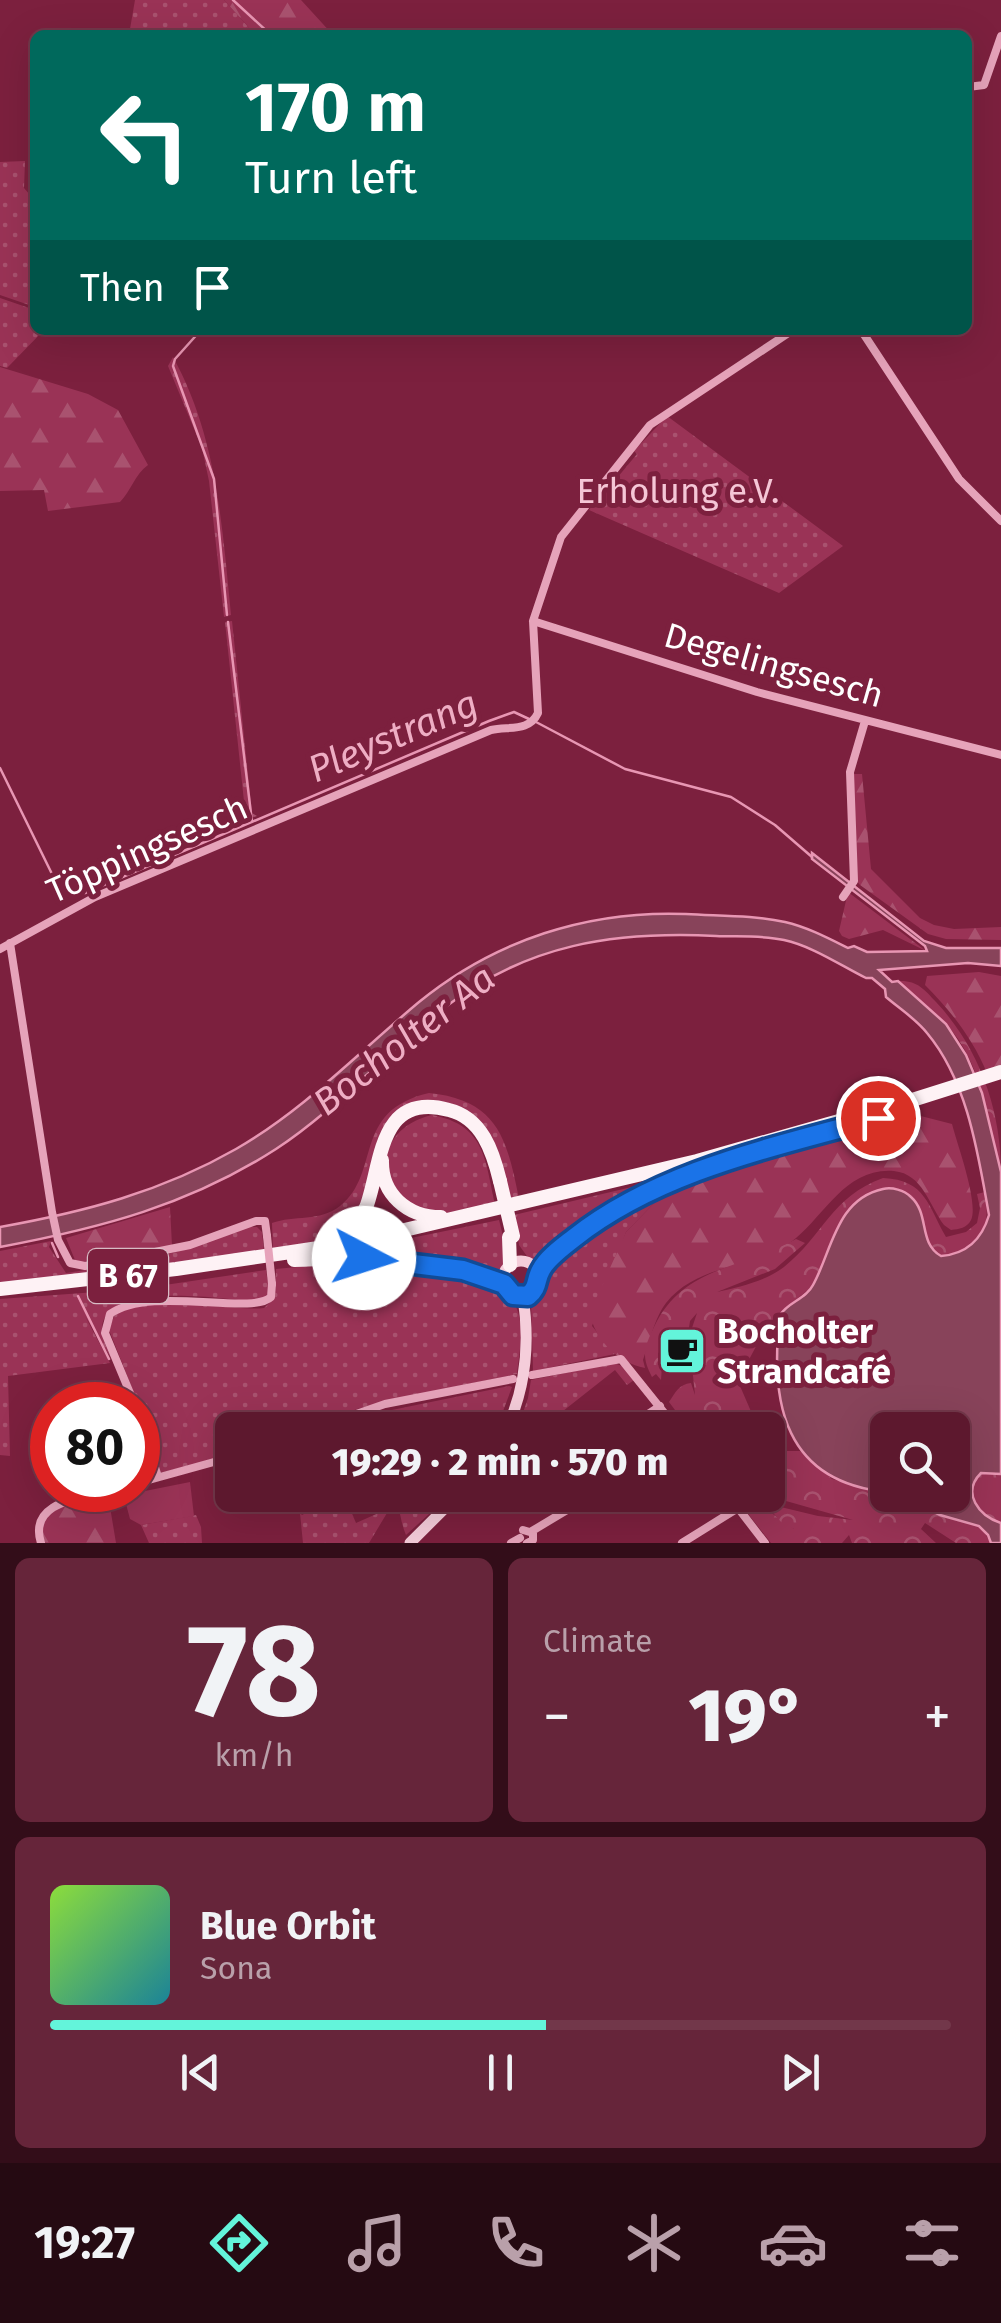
<!DOCTYPE html>
<html lang="en">
<head>
<meta charset="utf-8">
<style>
  body { margin:0; font-family:"Fira Sans",sans-serif; background:#66253a; color:#f1f3f6; height:100vh; display:flex; flex-direction:column; font-size:38px; white-space:nowrap }
  * { box-sizing:border-box; margin:0 }
  p { font-size:32px; color:#b9a0aa }
  .icon { flex:none; width:55px; height:55px; fill:none; stroke:currentColor; stroke-width:2; stroke-linecap:round; stroke-linejoin:round }
  .map { position:relative; height:1543px; overflow:hidden }
  .sheet { display:flex; flex-direction:column; gap:15px; padding:15px; background:#330d19; flex:1 }
  .sheet>* { flex:none }
  .banner { position:absolute; left:30px; top:30px; width:942px; height:305px; border-radius:15px; box-shadow:0 10px 40px #0002,0 0 0 2px #72374a; background:#00695c; color:#fff; overflow:hidden }
  .tools { position:absolute; left:870px; top:1412px; display:grid; gap:20px }
  .tools a { display:grid; place-items:center; width:100px; height:100px; border-radius:15px; background:#5d182e; box-shadow:0 10px 40px #0002,0 0 0 2px #72374a; font-size:50px }
  .speed { position:absolute; left:30px; top:1382px; display:flex; gap:20px; font-size:50px; font-weight:700; text-align:center }
  .speed>* { display:grid; place-content:center; width:130px; height:130px; border-radius:50%; background:#5d182e; box-shadow:0 10px 40px #0002,0 0 0 2px #72374a; line-height:1 }
  .speed .limit { border:15px solid #d22; background:#fff; color:#111 }
  .pin { position:absolute; display:grid; place-items:center; width:85px; height:85px; color:#fff; margin:-42px; border:5px solid #fff; border-radius:50%; box-shadow:0 2px 10px #0007 }
  .me { position:absolute; width:110px; margin:-55px; rotate:95deg; stroke-linejoin:round; filter:drop-shadow(0 0 8px #0008) }
  .turn { display:flex; align-items:center; gap:35px; height:210px; padding:0 50px; font-size:45px }
  .turn .icon { width:130px; height:130px; stroke-width:2.5 }
  .turn b { display:block; font-size:70px; line-height:85px }
  .then { display:flex; align-items:center; height:95px; padding:0 50px; background:#0003; gap:20px; font-size:38px }
  .big { font-size:75px; font-weight:800; line-height:1.1 }
  .sheet .tile { flex:1; display:flex; flex-direction:column; justify-content:center; gap:15px; min-width:0; padding:0 35px; border-radius:15px; background:#66253a }
  .sheet .dial { align-items:center; gap:0 }
  .dial b { font-size:130px; line-height:1 }
  .song { display:flex; align-items:center; gap:30px }
  .cover { width:120px; height:120px; border-radius:15px; background:linear-gradient(135deg,hsl(90 70% 55%),hsl(190 70% 35%)) }
  .played { height:10px; border-radius:5px; background:linear-gradient(90deg,#63f4da 55%,#72374a 55%) }
  .keys { display:flex; justify-content:space-around; direction:ltr }
  .heat { display:flex; justify-content:space-between; align-items:center; font-size:55px; direction:ltr }
  .sheet .tiles { flex:1; display:grid; gap:15px; grid-template-columns:1fr 1fr }
  .tile:last-child { grid-column:span 2 }
  .trip { position:absolute; left:215px; top:1412px; width:570px; height:100px; border-radius:15px; background:#5d182e; box-shadow:0 10px 40px #0002,0 0 0 2px #72374a; font-weight:800; line-height:100px; text-align:center }
  .tab-bar { display:flex; height:160px; justify-content:space-around; align-items:center; background:#250a12; color:#b9a0aa }
  .tab-bar .icon { width:70px; height:70px }
  .tab-bar .current { color:#63f4da }
  .tab-bar b { font-size:45px; color:#f1f3f6 }
  .map>svg:first-child { display:block }
  .grass { fill:url(#grass-dots) }
  .forest { fill:url(#forest-firs) }
  .park { fill:url(#park-crowns) }
  .pitch { fill:#9a3356 }
  .water { fill:#88435a; stroke:#e896b3; stroke-width:2.5 }
  .lines { fill:none; stroke-linecap:round; stroke-linejoin:round }
  .stream { stroke:#e896b3; stroke-width:2.5 }
  .minor { stroke:#e6a3ba; stroke-width:8 }
  .secondary { stroke:#f5cdda; stroke-width:11 }
  .trunk { stroke:#fef2f5; stroke-width:14 }
  .minor-bridge { stroke:#e6a3ba; stroke-width:8 }
  .trunk-bridge { stroke:#fef2f5; stroke-width:14 }
  .route-casing { stroke:#114b97; stroke-width:25 }
  .route { stroke:#1a73e8; stroke-width:18 }
  .labels { text-anchor:middle; dominant-baseline:central; stroke-width:10; stroke-linejoin:round; paint-order:stroke }
  .shield { fill:#7c203e; stroke:#d8bcc5; stroke-width:2.5 }
  .shield-label { font-size:32px; font-weight:bold; fill:#fff }
  .park-label { font-size:35px; fill:#f5c6d6; stroke:#7c203e }
  .street-label { font-size:35px; fill:#fff; stroke:#7c203e }
  .poi-label { font-size:35px; font-weight:bold; fill:#fff; stroke:#7c203e; text-anchor:start }
  .water-label { font-size:38px; font-style:italic; fill:#eeaec4; stroke:#7c203e }
</style>
</head>
<body>
<div class="map">
<svg width="1001" height="1543" viewBox="0 0 1001 1543">
  <defs>
    <pattern id="grass-dots" width="8" height="8" patternUnits="userSpaceOnUse" patternTransform="scale(2.5)"><rect width="8" height="8" fill="#9a3356"/><path d="M2 2h.1M6 6h.1" fill="none" stroke="#a9526f" stroke-width="1.8" stroke-linecap="round"/></pattern>
    <pattern id="forest-firs" width="22" height="20" patternUnits="userSpaceOnUse" patternTransform="scale(2.5)"><rect width="22" height="20" fill="#9a3356"/><path d="M5 1l3.5 6h-7zM16 11l3.5 6h-7z" fill="#a9526f"/></pattern>
    <pattern id="park-crowns" width="20" height="18" patternUnits="userSpaceOnUse" patternTransform="scale(2.5)"><rect width="20" height="18" fill="#9a3356"/><path d="M2 6a3 3 0 1 1 6 0M12 15a3 3 0 1 1 6 0" fill="none" stroke="#a9526f"/></pattern>
  </defs>
  <rect width="100%" height="100%" fill="#7c203e"/>
  <path class="grass" d="M135,0H224L252,31L249,35H140L130,29Z
    M25,161L24,188L35,201V307L0,295V162Z
    M0,298L35,310V330H44L7,368L0,366Z
    M173,357C217,437 222,525 231,615L224,617L209,481L202,448L168,366Z
    M667,416L843,546L779,593L589,510L613,477L617,478L637,454L634,451Z
    M232,621L252,813L257,816L246,820L225,622Z
    M429,1093C498,1100 507,1139 519,1199L511,1201L467,1112H403L362,1209L332,1238L273,1251L272,1223C294,1215 320,1222 340,1206C382,1173 351,1111 429,1093Z
    M432,1115C485,1125 485,1159 495,1204C477,1208 452,1217 433,1214C372,1204 368,1130 432,1115Z
    M678,1176L541,1260L529,1259L519,1245L514,1215Z
    M664,1193L626,1232L592,1326L615,1354L533,1371L531,1301C541,1291 538,1283 544,1273C557,1248 637,1206 664,1193Z
    M499,1220L508,1256L499,1277L338,1253Z
    M244,1227H257L262,1232L264,1252L0,1286V1251L51,1241L49,1247L66,1273C128,1264 187,1254 244,1227Z
    M339,1263C380,1265 505,1265 518,1312C524,1331 519,1355 517,1374L404,1397L357,1409L301,1430H232V1454L160,1473L138,1403L109,1330C111,1325 112,1320 115,1315C133,1291 236,1312 264,1308L275,1297L276,1269Z
    M266,1270L269,1290L266,1299L258,1302C225,1299 104,1280 102,1328C101,1338 108,1349 111,1358L85,1316L110,1363L8,1376L10,1456L0,1455V1299L138,1289Z
    M614,1363L622,1366L634,1380L627,1385L615,1370L539,1430H517L528,1398L531,1380Z
    M509,1386L512,1387L496,1430H394L387,1411Z
    M344,1495L356,1523L390,1508L369,1543H303L300,1513L302,1515Z
    M395,1495H450L406,1535C400,1521 400,1507 395,1495Z
    M196,1515L201,1527L202,1543H149L141,1525Z"/>
  <path class="forest" d="M224,0H301L333,35H249L252,31Z
    M0,367L88,394L118,410L148,465C135,474 131,491 120,502L48,511L44,490L0,491Z
    M852,774H862L871,869L920,918L934,925L954,929L1001,927V940L946,939L928,934L860,885L856,880Z
    M848,892L926,951L883,930L849,939L842,936L839,931Z
    M979,972L1001,976V1068L987,1073C973,1039 951,1011 925,985L927,976Z
    M909,1113L952,1124C957,1144 979,1203 971,1220C967,1228 959,1229 951,1230L944,1225C929,1205 923,1174 894,1171C847,1167 826,1213 796,1238C759,1269 698,1262 666,1303C655,1317 649,1343 643,1360L645,1368C618,1363 594,1339 590,1313L626,1232L664,1193L709,1174Z
    M170,1207L172,1246L81,1262L75,1260L66,1238Z
    M103,1494L109,1501L116,1543H44C30,1508 79,1501 103,1494Z
    M742,1495L769,1501L765,1503L766,1509L794,1529V1543H771L738,1501Z"/>
  <path class="park" d="M898,981C917,980 924,989 936,1002C979,1048 1001,1109 1001,1172C989,1123 982,1062 946,1024C931,1008 913,996 898,981Z
    M883,1178C926,1180 928,1206 946,1237L966,1232L977,1223L980,1208L977,1194L985,1192C988,1211 989,1229 973,1244C968,1249 959,1253 952,1255C921,1262 930,1226 919,1210C914,1202 902,1195 895,1189L876,1191L821,1268L813,1286L784,1309L761,1337L744,1369L740,1386L759,1430H690L669,1402C675,1393 679,1384 691,1383L695,1395L689,1337L697,1313L690,1321L688,1334L675,1332L670,1337L667,1349L658,1353V1365H662L661,1380L656,1374L652,1377C641,1356 644,1348 654,1327C683,1266 742,1269 796,1239L805,1243L775,1269L717,1292C739,1287 766,1281 784,1267C823,1236 831,1197 883,1178Z
    M768,1441L776,1451H800L832,1479L909,1498L940,1515L980,1526L991,1543H956L925,1523L921,1529L936,1543H852L849,1535L842,1543H794V1529L782,1523L764,1503L818,1516L853,1520L765,1495H768Z
    M981,1473L1001,1474V1523C979,1516 961,1493 981,1473Z"/>
  <path class="pitch" d="M190,1482L194,1516L141,1525L130,1519L126,1504L135,1493Z"/>
  <path class="water" d="M812,853L924,941L946,948H1001V966L968,963L879,970L892,982L898,981L946,1024L966,1055L982,1093L1001,1172V1474L981,1473C961,1493 979,1516 1001,1523V1543H991L988,1535L979,1526L940,1515L901,1495H952V1430H888L887,1492C785,1482 769,1404 780,1315C788,1302 806,1299 813,1285C832,1251 836,1199 883,1189C892,1187 904,1190 911,1197C930,1214 918,1243 941,1256C967,1254 982,1239 989,1215C978,1154 968,1082 927,1033C916,1019 900,1009 886,997L885,989L872,978H866C840,965 812,946 784,940C762,935 737,937 716,936C614,931 527,944 444,1008C386,1052 337,1109 276,1149C189,1205 101,1228 0,1247V1227C84,1212 161,1192 236,1149C304,1110 359,1052 419,1002C495,940 588,910 686,914C719,916 753,915 785,922C807,927 828,938 848,948L854,946L867,952L927,951L925,946L812,859Z"/>
  <g class="lines">
    <path class="stream" d="M233,0L271,35
      M201,330L175,359L173,366L214,479L227,615
      M228,622L252,822
      M536,722L625,769L731,797L775,825L812,857
      M0,768L52,874L64,886L85,893L489,721L514,712L529,719
      M52,1243L58,1257
      M78,1296L109,1359"/>
    <path class="minor" d="M968,87L984,85L1001,36
      M861,330L959,479L1001,521
      M533,621L757,692L1001,755
      M843,897L854,881L850,772L865,721
      M10,943L52,1212L58,1240L70,1263L85,1266L190,1245L256,1221H265L267,1236
      M0,949L95,897L491,730C509,726 529,732 538,713L533,621L561,537L650,425L793,330
      M532,1375L621,1359L678,1430
      M135,1405L105,1333L110,1314C150,1285 251,1316 271,1297L272,1284
      M138,1413L158,1477
      M310,1430L385,1404L513,1379
      M624,1430L660,1406
      M138,1483L232,1457
      M728,1495L765,1543
      M523,1530L533,1533V1540L527,1543
      M532,1531L592,1495
      M41,1543C28,1502 80,1498 109,1490
      M511,1543L520,1538
      M682,1543L738,1508"/>
    <path class="secondary" d="M503 1279a18 18 0 1 1 36 0a18 18 0 1 1-36 0Z
      M506,1430C526,1388 530,1343 523,1297
      M410,1543L458,1495"/>
    <path class="trunk" d="M382,1160C381,1194 407,1217 441,1217
      M509,1237L510,1265
      M330,1241C347,1234 360,1223 367,1205C382,1162 379,1091 449,1110C482,1118 493,1152 500,1181
      M294,1260C362,1258 441,1253 504,1284
      M539,1275C563,1224 685,1176 737,1159
      M0,1289L176,1269L345,1244L697,1161L906,1102L1001,1072"/>
    <path class="minor-bridge" d="M267,1236L272,1284"/>
    <path class="trunk-bridge" d="M500,1181L513,1236"/>
  </g>
  <g class="lines">
    <g class="route-casing">
      <path id="route" d="M364,1258L463,1270L504,1284L513,1295L528,1296C539,1287 535,1280 541,1270C547,1258 564,1246 574,1238C660,1170 775,1147 878,1118"/>
    </g>
    <use href="#route" class="route"/>
  </g>
  <defs>
    <g id="cafe-square" transform="scale(2.5)"><rect x="-9" y="-9" width="18" height="18" rx="4" fill="#63f4da" stroke="#7c203e"/><path d="M-5.5-4.5H6V0H3Q3 3.5 0 3.5H-2.5Q-5.5 3.5-5.5 0ZM3-3.2v2h1.7v-2ZM-6 4.5H4V6H-6Z" fill="#111"/></g>
  </defs>
  <g fill-rule="evenodd">
    <use href="#cafe-square" x="682" y="1351"/>
  </g>
  <g class="labels">
    <rect class="shield" x="88" y="1249" width="80" height="54" rx="8"/>
    <g class="shield-label">
      <text x="128" y="1276">B 67</text>
    </g>
    <g class="park-label">
      <text x="678" y="491">Erholung e.V.</text>
    </g>
    <g class="street-label">
      <text transform="translate(774 665) rotate(16)">Degelingsesch</text>
      <text transform="translate(147 849) rotate(-24)">Töppingsesch</text>
    </g>
    <g class="poi-label">
      <text x="717" y="1331">Bocholter<tspan x="717" dy="40">Strandcafé</tspan></text>
    </g>
    <g class="water-label">
      <text transform="translate(393 736) rotate(-23)">Pleystrang</text>
      <text transform="translate(404 1040) rotate(-38)">Bocholter Aa</text>
    </g>
  </g>
</svg>
<div class="tools">
<a><svg class="icon" aria-label="search" viewBox="0 0 24 24"><circle cx="10" cy="10" r="6"/><path d="M15 15l6 6"/></svg></a>
</div>
<div class="speed"><div class="limit">80</div></div>
<div class="pin" style="left:878px;top:1118px;background:#d93025"><svg class="icon" aria-label="arrive" viewBox="0 0 24 24"><path d="M6 21V4h12l-3 4 3 4H6"/></svg></div>
<svg class="me" style="left:364px;top:1258px" viewBox="-20 -20 40 40"><circle r="19" fill="#fff"/><path d="M0-13L10 11 0 6-10 11z" fill="#1a73e8"/></svg>
<div class="trip">19:29 · 2 min · 570 m</div>
<div class="banner">
<div class="turn"><svg class="icon" aria-label="left" viewBox="0 0 24 24"><path d="M17 20v-9H6M10 6l-5 5 5 5"/></svg><div><b>170 m</b>Turn left</div></div>
<div class="then">Then<svg class="icon" aria-label="arrive" viewBox="0 0 24 24"><path d="M6 21V4h12l-3 4 3 4H6"/></svg></div>
</div>
</div>
<section class="sheet">
<div class="tiles">
<div class="tile dial"><b>78</b><p>km/h</p></div>
<div class="tile"><p>Climate</p>
<div class="heat"><a>−</a><b class="big">19°</b><a>+</a></div>
</div>
<div class="tile">
<div class="song"><i class="cover"></i><div><b>Blue Orbit</b><p>Sona</p></div></div>
<div class="played"></div>
<div class="keys"><svg class="icon" aria-label="previous" viewBox="0 0 24 24"><path d="M18 5L8 12l10 7zM5 5v14"/></svg><svg class="icon" aria-label="pause" viewBox="0 0 24 24"><path d="M8 5v14M16 5v14"/></svg><svg class="icon" aria-label="next" viewBox="0 0 24 24"><path d="M6 5l10 7-10 7zM19 5v14"/></svg></div>
</div>
</div>
</section>
<nav class="tab-bar">
<b>19:27</b>
<svg class="icon current" aria-label="directions" viewBox="0 0 24 24"><path d="M12 3l9 9-9 9-9-9zM9 14v-3h6M13 9l2 2-2 2"/></svg>
<svg class="icon" aria-label="music" viewBox="0 0 24 24"><path d="M9 18V5l10-2v13"/><circle cx="6" cy="18" r="3"/><circle cx="16" cy="16" r="3"/></svg>
<svg class="icon" aria-label="phone" viewBox="0 0 24 24"><path d="M5 4h4l2 5-3 2q2 4 5 5l2-3 5 2v4C11 20 4 13 5 4z"/></svg>
<svg class="icon" aria-label="climate" viewBox="0 0 24 24"><path d="M12 3v18M4 7l16 10M4 17L20 7"/></svg>
<svg class="icon" aria-label="car" viewBox="0 0 24 24"><path d="M5 17H2v-5l4-1 3-4h7l3 4 3 1v5h-3M9 17h6M6 11h13"/><circle cx="7" cy="17" r="2"/><circle cx="17" cy="17" r="2"/></svg>
<svg class="icon" aria-label="filters" viewBox="0 0 24 24"><path d="M4 7h16M4 17h16"/><circle cx="9" cy="7" r="2"/><circle cx="15" cy="17" r="2"/></svg>
</nav>
</body>
</html>
